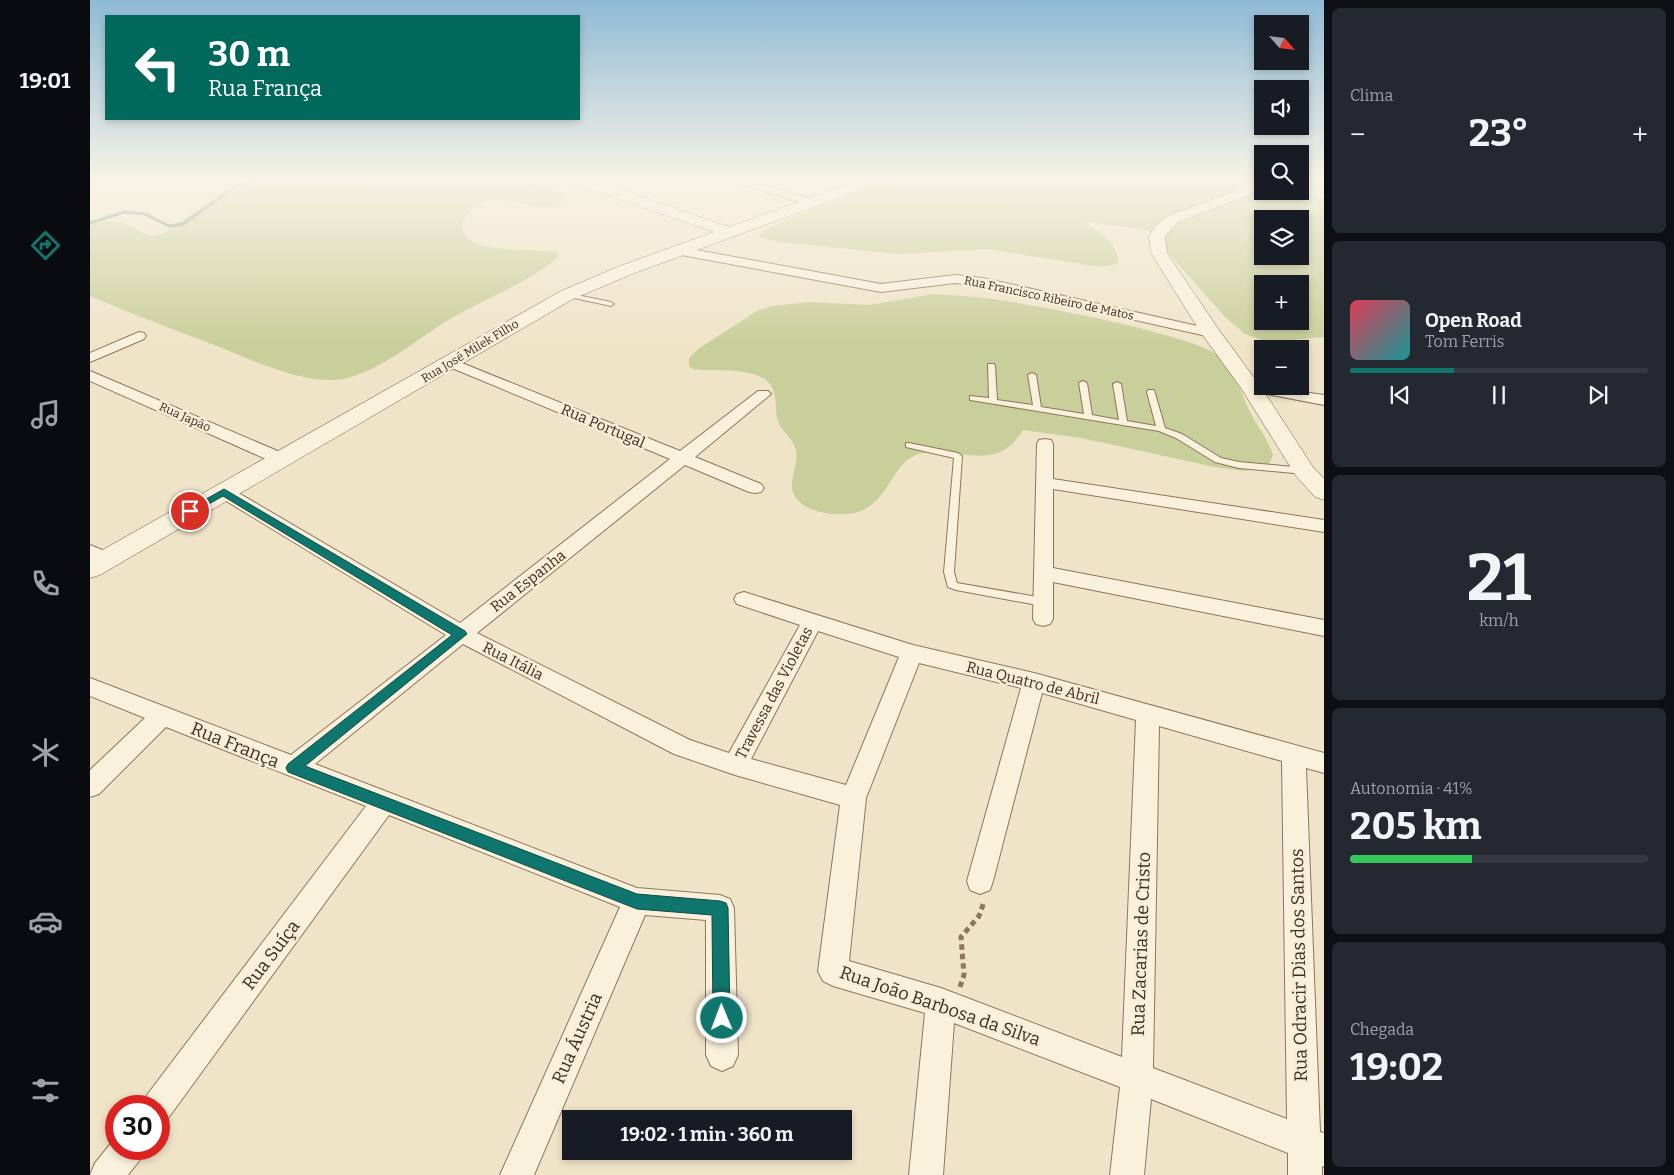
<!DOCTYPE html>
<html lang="pt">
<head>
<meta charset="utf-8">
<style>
  body { margin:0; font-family:Bitter,serif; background:#242831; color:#f1f3f6; height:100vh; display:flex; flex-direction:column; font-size:19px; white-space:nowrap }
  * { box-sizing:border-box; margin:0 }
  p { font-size:16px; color:#9ea1a6 }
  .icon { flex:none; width:28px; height:28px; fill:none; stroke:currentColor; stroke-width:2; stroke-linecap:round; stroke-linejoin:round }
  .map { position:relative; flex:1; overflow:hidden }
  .details { display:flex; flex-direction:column; gap:8px; padding:8px; background:#0d0f14; width:350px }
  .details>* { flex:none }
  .guide { position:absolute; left:15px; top:15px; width:475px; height:105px; border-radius:0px; box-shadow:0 2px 8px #0003; background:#00695c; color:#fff; overflow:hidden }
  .needle { width:32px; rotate:118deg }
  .controls { position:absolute; left:1164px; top:15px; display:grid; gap:10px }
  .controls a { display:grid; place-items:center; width:55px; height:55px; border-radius:0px; background:#171b24; box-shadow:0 2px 8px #0003; font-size:25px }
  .speed { position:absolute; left:15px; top:1095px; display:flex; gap:10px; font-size:25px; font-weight:700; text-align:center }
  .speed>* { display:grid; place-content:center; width:65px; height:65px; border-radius:50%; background:#171b24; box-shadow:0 2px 8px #0003; line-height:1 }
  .speed .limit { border:8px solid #d22; background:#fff; color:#111 }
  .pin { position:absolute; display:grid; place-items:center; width:42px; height:42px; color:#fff; margin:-21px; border:2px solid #fff; border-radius:50%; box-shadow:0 1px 5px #0007 }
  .me { position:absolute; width:55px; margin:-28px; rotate:359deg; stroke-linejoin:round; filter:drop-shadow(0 0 4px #0008) }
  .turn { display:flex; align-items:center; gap:18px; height:105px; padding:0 20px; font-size:22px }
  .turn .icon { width:65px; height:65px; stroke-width:2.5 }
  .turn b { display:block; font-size:35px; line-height:42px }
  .big { font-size:38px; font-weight:700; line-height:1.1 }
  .details .card { flex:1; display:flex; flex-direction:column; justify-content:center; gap:8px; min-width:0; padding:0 18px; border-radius:8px; background:#242831 }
  .details .dial { align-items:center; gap:0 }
  .dial b { font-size:65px; line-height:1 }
  .song { display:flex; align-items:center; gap:15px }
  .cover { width:60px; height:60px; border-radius:8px; background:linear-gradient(135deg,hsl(350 70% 55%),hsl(180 70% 35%)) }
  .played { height:5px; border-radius:2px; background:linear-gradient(90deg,#0f766e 35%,#363941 35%) }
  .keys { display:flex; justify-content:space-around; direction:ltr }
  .heat { display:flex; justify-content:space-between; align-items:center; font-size:28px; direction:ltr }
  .charge { height:8px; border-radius:4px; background:linear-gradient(90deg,#34c759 41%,#363941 0) }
  .trip { position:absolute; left:472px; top:1110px; width:290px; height:50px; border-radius:0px; background:#171b24; box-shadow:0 2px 8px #0003; font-weight:700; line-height:50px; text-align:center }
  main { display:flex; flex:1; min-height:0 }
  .tabs { display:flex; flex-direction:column; width:90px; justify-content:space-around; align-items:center; background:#090b0e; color:#9ea1a6 }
  .tabs .icon { width:35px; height:35px }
  .tabs .current { color:#0f766e }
  .tabs b { font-size:22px; color:#f1f3f6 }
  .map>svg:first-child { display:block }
  .green { fill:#c9cf9b; fill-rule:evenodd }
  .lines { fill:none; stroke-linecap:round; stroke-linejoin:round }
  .stream { stroke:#6f938a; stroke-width:3 }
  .lane-casing { stroke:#8d765c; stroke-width:2 }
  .street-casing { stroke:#8d765c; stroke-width:2 }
  .secondary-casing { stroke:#6f573f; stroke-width:1 }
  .path { stroke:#8d765c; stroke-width:5; stroke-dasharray:5.5 4; stroke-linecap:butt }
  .lane { fill:#faf1dc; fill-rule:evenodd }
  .street { fill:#faf1dc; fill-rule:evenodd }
  .secondary { fill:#faf1dc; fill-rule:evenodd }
  .route { fill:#0f766e; stroke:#0a4d48 }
  .labels { text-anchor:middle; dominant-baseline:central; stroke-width:5; stroke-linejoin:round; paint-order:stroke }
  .far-street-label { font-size:12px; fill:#3d2e20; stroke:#f7eed8 }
  .street-label { font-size:15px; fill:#3d2e20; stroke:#f7eed8 }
  .near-street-label { font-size:18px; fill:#3d2e20; stroke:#f7eed8 }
</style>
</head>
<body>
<main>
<nav class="tabs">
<b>19:01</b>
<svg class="icon current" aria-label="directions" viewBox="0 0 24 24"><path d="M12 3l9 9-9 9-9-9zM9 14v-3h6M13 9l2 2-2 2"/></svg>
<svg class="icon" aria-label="music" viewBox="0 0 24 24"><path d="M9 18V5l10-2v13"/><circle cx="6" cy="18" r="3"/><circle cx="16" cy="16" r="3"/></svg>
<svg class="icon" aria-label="phone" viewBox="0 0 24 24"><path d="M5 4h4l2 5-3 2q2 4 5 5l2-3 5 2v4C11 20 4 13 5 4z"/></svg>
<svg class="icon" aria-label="climate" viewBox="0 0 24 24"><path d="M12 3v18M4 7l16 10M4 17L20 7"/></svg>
<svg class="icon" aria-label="car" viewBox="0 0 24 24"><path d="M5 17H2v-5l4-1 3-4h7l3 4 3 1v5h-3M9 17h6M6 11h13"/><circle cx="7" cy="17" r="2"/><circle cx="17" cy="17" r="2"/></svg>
<svg class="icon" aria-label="filters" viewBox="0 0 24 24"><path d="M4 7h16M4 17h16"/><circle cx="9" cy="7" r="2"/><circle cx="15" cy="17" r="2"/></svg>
</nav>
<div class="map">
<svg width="1234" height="1175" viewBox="0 0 1234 1175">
  <rect width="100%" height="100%" fill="#f0e4c8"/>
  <path class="green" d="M268,181H452L461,185L475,196V204C444,216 403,183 378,214C375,218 372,223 372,228C375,256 449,248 467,252L468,257C437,284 395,298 360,319C327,339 296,367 258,378C219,388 163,360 127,346C84,330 42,314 0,296V226L13,221L35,223L59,236L73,234L129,194L155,188L222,184C237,191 253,185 268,181Z
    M797,181H1172V191H1210V181H1234V337L1192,341L1172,340L1155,334L1135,317L1058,230L996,222C1009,234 1028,241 1028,262L1024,265L1010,267L898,249L808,254L687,242L669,237L671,232L695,220ZM1172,219H1210V256H1172ZM1172,284H1210V321H1172Z
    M842,294C862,295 882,296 902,299C941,304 1111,335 1133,359C1147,374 1151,394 1160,412C1168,427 1178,439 1183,455L1178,467L1153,471L1125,467L991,438L933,430C907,473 874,448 834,453C798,457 802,513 754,514C744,515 731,513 721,509C687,493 710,472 706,450C703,438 691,431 688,421C684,408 689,392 677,381C661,367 624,372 603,369L599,366V358L608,349L667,311L683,306L719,302L779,305Z"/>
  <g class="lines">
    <path class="stream" d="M0,223L34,212L55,214L79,226L93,224L146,186L169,181"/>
    <g class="lane-casing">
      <path id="lane" d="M477,293L521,302L524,304L521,306L475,296L474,295Z
        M898,364H904L905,366L907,400L943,405L938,375L942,373L946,375L951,407L994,414L989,383L993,381L997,383L1002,415L1029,420L1023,384L1027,382L1031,384L1037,421L1066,426L1057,392L1058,390H1064L1075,428L1092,434L1131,458L1149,462L1214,468L1218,471L1214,474L1149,468L1125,462L1086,438L1069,431L880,400V396L899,398Z
        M816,443H819L868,453L872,456L864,572L867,583L953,598L957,599L958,602L957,605L953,606L866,590L858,587L854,572L864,458L816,447Z"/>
    </g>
    <g class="street-casing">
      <path id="street" d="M452,181L439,187L434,184L438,181Z
        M647,181H663L726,201L727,203L726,205H718L648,183Z
        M590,247L791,284L865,275L893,278L1121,329L1128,333L1121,337L893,286L865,283L791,292L586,254L584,251Z
        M49,332L54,333L56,336L54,339L0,362V353Z
        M362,359L590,451L668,391H678L681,394L605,457L671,484L674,488L671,492L665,493L659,492L595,465L387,633L600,740L639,753L710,625L647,604L644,599L647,594L654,592L823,645L944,673L1234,753V773L1216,768L1230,1132L1234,1133V1167L1232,1166V1175H1198V1153L1061,1099L1054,1175H1020L1030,1087L864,1023L853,1175H819L835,1013L743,986L733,981L728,971L750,805L645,775L584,754L373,644L225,764L547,888L630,895L640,899L644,908L648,1055L643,1066L632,1071L621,1066L616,1055V920L555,915L444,1175H410L530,907L299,815L79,1117L69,1122V1106H52L57,1095L276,806L76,727L9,794L0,797V770L55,718L0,696V678L201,755L356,635L128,496L125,492L128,488L134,487L140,488L370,623L580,459L357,366L355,363L357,360ZM728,631L809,657L756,785L661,759ZM829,663L931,688L877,881L880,890L890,894L900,890L903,881L952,693L1046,720L1032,1057L851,988L759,961L776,798ZM1069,726L1192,761L1197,1119L1063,1068Z
        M0,371L197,455L199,459L197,463H185L0,381Z
        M1161,382L1172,384V386L1234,395V405L1156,390L1153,387L1156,384Z
        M955,439L961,440L963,444V479L1234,520V532L963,489V568L1234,620V636L963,582V619L960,624L953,626L946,624L943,619L947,444L949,440Z
        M0,545L22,554L25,559L22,564L15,565L0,559Z
        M26,1137V1149H54L49,1161L38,1175H0L5,1163Z"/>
    </g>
    <g class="secondary-casing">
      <path id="secondary" d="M484,181H505L639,227L768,181H788L786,184L542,274L483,299L10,575L0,578V557L471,291L530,266L624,232L486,184Z
        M1172,181V190L1088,222L1075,236L1077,253L1129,330L1171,387L1223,467L1234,478V500L1225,497L1206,476L1151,388L1111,333L1061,253L1059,236L1066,225L1078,216Z
        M1210,183L1234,190V199L1208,191H1210Z"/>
    </g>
    <path class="path" d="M870,987L874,975L871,937L889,916L894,902"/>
    <use href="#lane" class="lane"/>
    <use href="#street" class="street"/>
    <use href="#secondary" class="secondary"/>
  </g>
  <linearGradient id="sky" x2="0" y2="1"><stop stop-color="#8fbad6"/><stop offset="0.52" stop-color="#f8f3e6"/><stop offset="1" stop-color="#f8f3e6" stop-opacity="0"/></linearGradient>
  <rect width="1234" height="345" fill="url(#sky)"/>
  <path class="route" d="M134,489L375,631L377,634L215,766L547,894L630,901L636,903L638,908L640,1018L638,1025L632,1027L626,1025L623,1018L622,915L547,909L198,772L196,768L198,764L362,635L133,496L103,513L100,514L95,511Z"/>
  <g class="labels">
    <g class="far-street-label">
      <text transform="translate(959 298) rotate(12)">Rua Francisco Ribeiro de Matos</text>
      <text transform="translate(380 351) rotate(-31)">Rua José Milek Filho</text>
      <text transform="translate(95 417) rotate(24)">Rua Japão</text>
    </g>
    <g class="street-label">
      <text transform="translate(513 426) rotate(23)">Rua Portugal</text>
      <text transform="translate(438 581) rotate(-38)">Rua Espanha</text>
      <text transform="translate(423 661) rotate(27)">Rua Itália</text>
      <text transform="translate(943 683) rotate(14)">Rua Quatro de Abril</text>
      <text transform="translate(684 693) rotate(-62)">Travessa das Violetas</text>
    </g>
    <g class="near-street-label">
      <text transform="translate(145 745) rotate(22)">Rua França</text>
      <text transform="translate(1051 944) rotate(-88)">Rua Zacarias de Cristo</text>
      <text transform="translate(181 955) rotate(-53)">Rua Suíça</text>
      <text transform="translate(1209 965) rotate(-91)">Rua Odracir Dias dos Santos</text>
      <text transform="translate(850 1006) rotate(19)">Rua João Barbosa da Silva</text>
      <text transform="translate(487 1038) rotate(-66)">Rua Áustria</text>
    </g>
  </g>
</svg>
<div class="controls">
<a><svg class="needle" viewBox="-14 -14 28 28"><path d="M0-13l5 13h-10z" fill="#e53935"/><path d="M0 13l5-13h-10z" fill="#9ea1a6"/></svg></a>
<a><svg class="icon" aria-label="sound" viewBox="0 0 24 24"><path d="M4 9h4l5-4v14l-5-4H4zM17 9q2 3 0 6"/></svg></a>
<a><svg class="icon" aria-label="search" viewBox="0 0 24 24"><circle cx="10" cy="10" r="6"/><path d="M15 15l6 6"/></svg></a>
<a><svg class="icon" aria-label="layers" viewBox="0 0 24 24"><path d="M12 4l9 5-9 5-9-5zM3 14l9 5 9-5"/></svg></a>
<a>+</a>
<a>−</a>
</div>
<div class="speed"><div class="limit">30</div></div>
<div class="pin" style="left:100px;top:511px;background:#d93025"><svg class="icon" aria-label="arrive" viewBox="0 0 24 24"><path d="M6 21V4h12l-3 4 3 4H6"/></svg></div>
<svg class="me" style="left:632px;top:1018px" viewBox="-20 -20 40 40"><circle r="17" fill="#0f766e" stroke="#fff" stroke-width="3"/><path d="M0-11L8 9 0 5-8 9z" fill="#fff"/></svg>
<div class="trip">19:02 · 1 min · 360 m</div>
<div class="guide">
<div class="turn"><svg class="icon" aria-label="left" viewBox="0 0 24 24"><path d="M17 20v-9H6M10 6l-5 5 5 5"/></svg><div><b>30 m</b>Rua França</div></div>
</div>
</div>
<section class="details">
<div class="card"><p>Clima</p>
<div class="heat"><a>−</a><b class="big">23°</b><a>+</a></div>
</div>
<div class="card">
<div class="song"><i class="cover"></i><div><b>Open Road</b><p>Tom Ferris</p></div></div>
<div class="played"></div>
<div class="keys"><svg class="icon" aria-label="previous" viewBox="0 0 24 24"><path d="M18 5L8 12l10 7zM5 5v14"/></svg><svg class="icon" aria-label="pause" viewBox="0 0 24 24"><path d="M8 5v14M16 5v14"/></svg><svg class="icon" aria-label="next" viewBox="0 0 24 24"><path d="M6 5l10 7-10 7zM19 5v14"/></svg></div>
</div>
<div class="card dial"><b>21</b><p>km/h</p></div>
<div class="card"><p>Autonomia · 41%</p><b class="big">205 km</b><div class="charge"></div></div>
<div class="card"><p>Chegada</p><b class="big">19:02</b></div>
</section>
</main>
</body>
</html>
